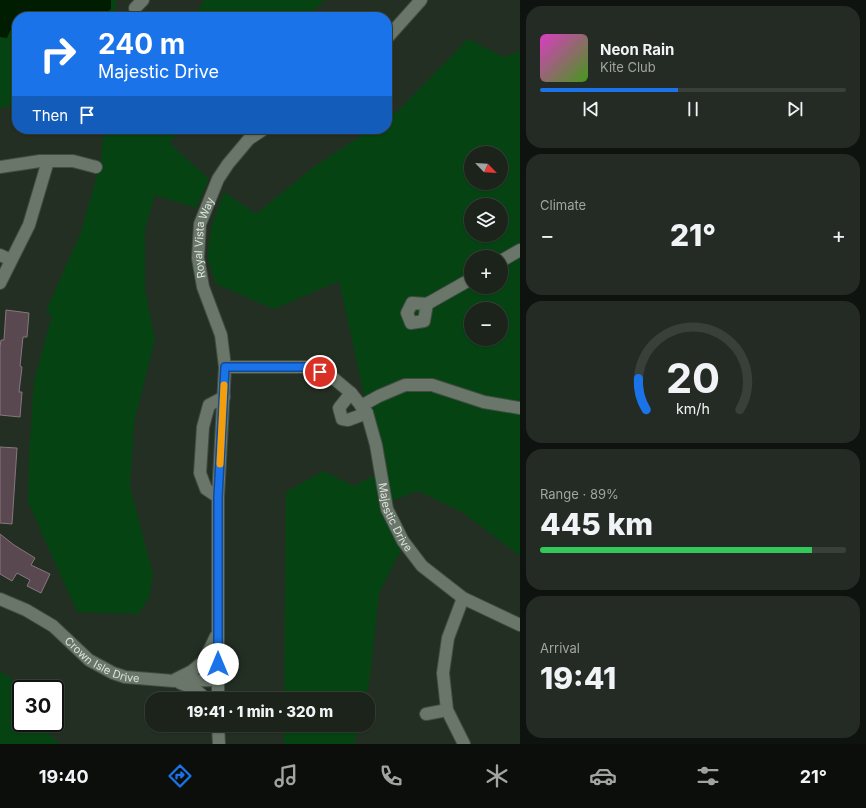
<!DOCTYPE html>
<html lang="en">
<head>
<meta charset="utf-8">
<style>
  body { margin:0; font-family:Inter,sans-serif; background:#242b24; color:#f1f3f6; height:100vh; display:flex; flex-direction:column; font-size:15px; white-space:nowrap }
  * { box-sizing:border-box; margin:0 }
  p { font-size:13px; color:#a0a4a3 }
  .icon { flex:none; width:22px; height:22px; fill:none; stroke:currentColor; stroke-width:2; stroke-linecap:round; stroke-linejoin:round }
  .map { position:relative; flex:1; overflow:hidden }
  .drawer { display:flex; flex-direction:column; gap:6px; padding:6px; background:#0f130f; width:346px }
  .drawer>* { flex:none }
  .top-card { position:absolute; left:12px; top:12px; width:380px; height:122px; border-radius:16px; box-shadow:0 1px 3px #0004,0 0 0 1px #39403a; background:#1a73e8; color:#fff; overflow:hidden }
  .needle { width:26px; rotate:115deg }
  .controls { position:absolute; left:464px; top:146px; display:grid; gap:8px }
  .controls a { display:grid; place-items:center; width:44px; height:44px; border-radius:50%; background:#1b231b; box-shadow:0 1px 3px #0004,0 0 0 1px #39403a; font-size:20px }
  .speed { position:absolute; left:12px; top:680px; display:flex; gap:8px; font-size:20px; font-weight:700; text-align:center }
  .speed>* { display:grid; place-content:center; width:52px; height:52px; border-radius:50%; background:#1b231b; box-shadow:0 1px 3px #0004,0 0 0 1px #39403a; line-height:1 }
  .speed .limit { border:2px solid #111; border-radius:6px; background:#fff; color:#111 }
  .pin { position:absolute; display:grid; place-items:center; width:34px; height:34px; color:#fff; margin:-17px; border:2px solid #fff; border-radius:50%; box-shadow:0 1px 4px #0007 }
  .me { position:absolute; width:44px; margin:-22px; rotate:0deg; stroke-linejoin:round; filter:drop-shadow(0 0 3px #0008) }
  .turn { display:flex; align-items:center; gap:14px; height:84px; padding:0 20px; font-size:18px }
  .turn .icon { width:52px; height:52px; stroke-width:2.5 }
  .turn b { display:block; font-size:28px; line-height:34px }
  .then { display:flex; align-items:center; height:38px; padding:0 20px; background:#0003; gap:8px; font-size:15px }
  .big { font-size:30px; font-weight:800; line-height:1.1 }
  .drawer .card { flex:1; display:flex; flex-direction:column; justify-content:center; gap:6px; min-width:0; padding:0 14px; border-radius:16px; background:#242b24 }
  .drawer .dial { align-items:center; gap:0 }
  .dial svg { height:104px; overflow:visible; fill:none; stroke:#39403a; stroke-width:7; stroke-linecap:round; text-anchor:middle }
  .dial text { fill:#f1f3f6; stroke:none }
  .song { display:flex; align-items:center; gap:12px }
  .cover { width:48px; height:48px; border-radius:6px; background:linear-gradient(135deg,hsl(310 70% 55%),hsl(100 70% 35%)) }
  .played { height:4px; border-radius:2px; background:linear-gradient(90deg,#1a73e8 45%,#39403a 45%) }
  .keys { display:flex; justify-content:space-around; direction:ltr }
  .heat { display:flex; justify-content:space-between; align-items:center; font-size:22px; direction:ltr }
  .charge { height:6px; border-radius:3px; background:linear-gradient(90deg,#34c759 89%,#39403a 0) }
  .trip { position:absolute; left:145px; top:692px; width:230px; height:40px; border-radius:16px; background:#1b231b; box-shadow:0 1px 3px #0004,0 0 0 1px #39403a; font-weight:800; line-height:40px; text-align:center }
  .dock { display:flex; height:64px; justify-content:space-around; align-items:center; background:#0b0e0b; color:#a0a4a3 }
  .dock .icon { width:28px; height:28px }
  .dock .active { color:#1a73e8 }
  .dock b { font-size:18px; color:#f1f3f6 }
  main { display:flex; flex:1; min-height:0 }
  .map>svg:first-child { display:block }
  .green { fill:#054412; fill-rule:evenodd }
  .water { fill:#001c01 }
  .building { fill:#594850; stroke:#87767e }
  .lines { fill:none; stroke-linecap:round; stroke-linejoin:round }
  .minor-casing { stroke:#424c43; stroke-width:14 }
  .minor { stroke:#697669; stroke-width:12 }
  .route-casing { stroke:#114b97; stroke-width:10 }
  .route { stroke:#1a73e8; stroke-width:7 }
  .slow { stroke:#f59e0b; stroke-width:7 }
  .labels { text-anchor:middle; dominant-baseline:central; stroke-width:3.5; stroke-linejoin:round; paint-order:stroke }
  .street-label { font-size:11px; fill:#dde4dd; stroke:#101510 }
</style>
</head>
<body>
<main>
<div class="map">
<svg width="520" height="744" viewBox="0 0 520 744">
  <rect width="100%" height="100%" fill="#242f24"/>
  <path class="green" d="M0,0H116V15L114,17H17V105L0,108Z
    M204,0H325L306,17H194Z
    M468,39L504,57L520,51V556L462,512L418,491L380,505L401,550L379,593L369,684L365,699H284L286,492L323,471L354,486L381,472L339,281L274,309L216,284L207,257L212,224L224,192L256,214L311,169L371,129H387V118L399,110ZM471,153H501V183H471ZM471,205H501V235H471ZM471,257H501V287H471ZM471,309H501V339H471Z
    M104,129H182L169,143L209,179L196,208L155,195L145,229V290L155,339L134,423L130,487L153,574L149,598L138,614L77,612L28,502L29,459L34,381L52,315L46,311L81,232L101,161Z
    M0,671L24,687V689H21V696L18,705L21,708V723H37L60,744H0Z
    M284,725H359L354,744H284Z"/>
  <path class="water" d="M0,0H111V9L101,17H52L43,15L35,17H17V23L10,31L7,38L0,37Z"/>
  <path class="building" d="M6,310L29,313L27,337H23L20,366L22,367L19,392H22L20,417L0,415V347L1,340H4Z
    M0,447L17,448L12,524L0,523Z
    M0,534L14,545L35,558L31,565L50,574L41,593L27,586L30,580L17,573L12,581L0,574Z"/>
  <g class="lines">
    <g class="minor-casing">
      <g id="minor">
        <path d="M135,8L143,0"/>
        <path d="M387,38L421,0"/>
        <path d="M0,167L40,161H73L96,167"/>
        <path d="M0,255L11,260"/>
        <path d="M501,261L520,250"/>
        <path d="M0,283L29,225L48,161"/>
        <path d="M427,304L424,321L411,323L407,313L412,303L427,304L471,279"/>
        <path id="s1" d="M225,367H308L332,377L351,393L367,413L376,445L387,509L403,541L422,566L463,598L520,625"/>
        <path d="M351,393L339,408L342,419L348,420L367,413"/>
        <path d="M361,406L379,396L405,385H432L484,402L520,408"/>
        <path d="M218,497L206,489L200,473L203,427L209,405L224,397"/>
        <path d="M463,598L448,638L443,673L447,710L464,744"/>
        <path id="s2" d="M0,599L26,610L53,626L89,660L113,673L125,677L174,681L218,680"/>
        <path d="M176,679L192,671L204,661L216,636"/>
        <path d="M180,683L195,689L206,699"/>
        <path id="s3" d="M218,699V497L225,367L221,335L203,287L198,258L200,224L218,179L228,164L249,139L264,129"/>
        <path d="M426,714L447,710"/>
        <path d="M218,725L219,744"/>
      </g>
    </g>
    <use href="#minor" class="minor"/>
  </g>
  <g class="lines">
    <g class="route-casing">
      <path id="route" d="M218,664V497L225,367H308L320,372"/>
    </g>
    <use href="#route" class="route"/>
    <path class="slow" d="M220,464L224,385"/>
  </g>
  <g class="labels">
    <g class="street-label">
      <text stroke="none"><textPath href="#s3" startOffset="466">Royal Vista Way</textPath></text>
      <text stroke="none"><textPath href="#s1" startOffset="268">Majestic Drive</textPath></text>
      <text stroke="none"><textPath href="#s2" startOffset="121">Crown Isle Drive</textPath></text>
    </g>
  </g>
</svg>
<div class="controls">
<a><svg class="needle" viewBox="-14 -14 28 28"><path d="M0-13l5 13h-10z" fill="#e53935"/><path d="M0 13l5-13h-10z" fill="#a0a4a3"/></svg></a>
<a><svg class="icon" aria-label="layers" viewBox="0 0 24 24"><path d="M12 4l9 5-9 5-9-5zM3 14l9 5 9-5"/></svg></a>
<a>+</a>
<a>−</a>
</div>
<div class="speed"><div class="limit">30</div></div>
<div class="pin" style="left:320px;top:372px;background:#d93025"><svg class="icon" aria-label="arrive" viewBox="0 0 24 24"><path d="M6 21V4h12l-3 4 3 4H6"/></svg></div>
<svg class="me" style="left:218px;top:664px" viewBox="-20 -20 40 40"><circle r="19" fill="#fff"/><path d="M0-13L10 11 0 6-10 11z" fill="#1a73e8"/></svg>
<div class="trip">19:41 · 1 min · 320 m</div>
<div class="top-card">
<div class="turn"><svg class="icon" aria-label="right" viewBox="0 0 24 24"><path d="M7 20v-9h11M14 6l5 5-5 5"/></svg><div><b>240 m</b>Majestic Drive</div></div>
<div class="then">Then<svg class="icon" aria-label="arrive" viewBox="0 0 24 24"><path d="M6 21V4h12l-3 4 3 4H6"/></svg></div>
</div>
</div>
<section class="drawer">
<div class="card">
<div class="song"><i class="cover"></i><div><b>Neon Rain</b><p>Kite Club</p></div></div>
<div class="played"></div>
<div class="keys"><svg class="icon" aria-label="previous" viewBox="0 0 24 24"><path d="M18 5L8 12l10 7zM5 5v14"/></svg><svg class="icon" aria-label="pause" viewBox="0 0 24 24"><path d="M8 5v14M16 5v14"/></svg><svg class="icon" aria-label="next" viewBox="0 0 24 24"><path d="M6 5l10 7-10 7zM19 5v14"/></svg></div>
</div>
<div class="card"><p>Climate</p>
<div class="heat"><a>−</a><b class="big">21°</b><a>+</a></div>
</div>
<div class="card dial"><svg viewBox="0 0 100 80">
<path d="M14 69A42 42 0 1 1 86 69"/>
<path d="M14 69A42 42 0 0 1 8 45" stroke="#1a73e8"/>
<text x="50" y="56" font-size="32" font-weight="700">20</text>
<text x="50" y="72" font-size="11">km/h</text>
</svg></div>
<div class="card"><p>Range · 89%</p><b class="big">445 km</b><div class="charge"></div></div>
<div class="card"><p>Arrival</p><b class="big">19:41</b></div>
</section>
</main>
<nav class="dock">
<b>19:40</b>
<svg class="icon active" aria-label="directions" viewBox="0 0 24 24"><path d="M12 3l9 9-9 9-9-9zM9 14v-3h6M13 9l2 2-2 2"/></svg>
<svg class="icon" aria-label="music" viewBox="0 0 24 24"><path d="M9 18V5l10-2v13"/><circle cx="6" cy="18" r="3"/><circle cx="16" cy="16" r="3"/></svg>
<svg class="icon" aria-label="phone" viewBox="0 0 24 24"><path d="M5 4h4l2 5-3 2q2 4 5 5l2-3 5 2v4C11 20 4 13 5 4z"/></svg>
<svg class="icon" aria-label="climate" viewBox="0 0 24 24"><path d="M12 3v18M4 7l16 10M4 17L20 7"/></svg>
<svg class="icon" aria-label="car" viewBox="0 0 24 24"><path d="M5 17H2v-5l4-1 3-4h7l3 4 3 1v5h-3M9 17h6M6 11h13"/><circle cx="7" cy="17" r="2"/><circle cx="17" cy="17" r="2"/></svg>
<svg class="icon" aria-label="filters" viewBox="0 0 24 24"><path d="M4 7h16M4 17h16"/><circle cx="9" cy="7" r="2"/><circle cx="15" cy="17" r="2"/></svg>
<b>21°</b>
</nav>
</body>
</html>
